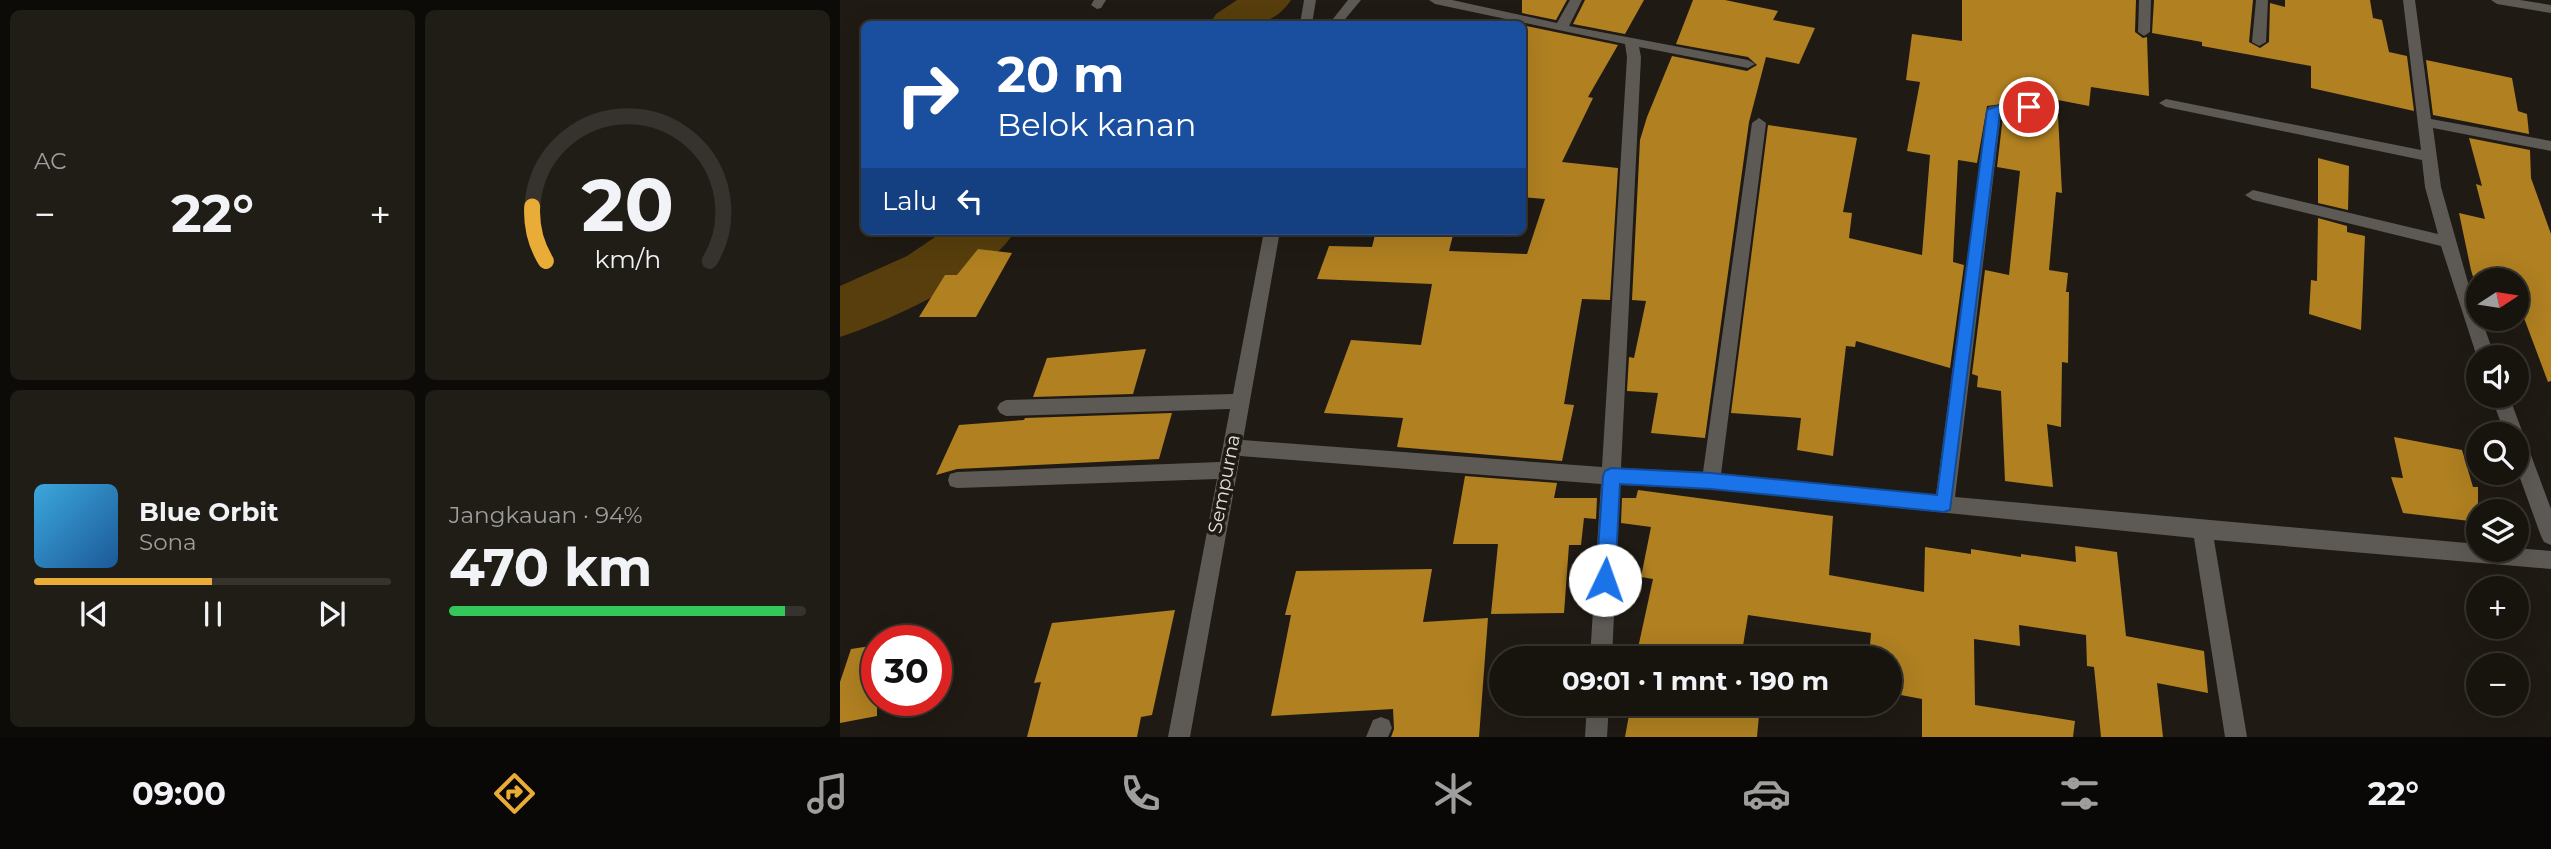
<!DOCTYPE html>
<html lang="id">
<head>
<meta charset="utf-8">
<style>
  body { margin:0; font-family:Montserrat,sans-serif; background:#201d17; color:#f1f3f6; height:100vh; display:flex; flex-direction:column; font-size:26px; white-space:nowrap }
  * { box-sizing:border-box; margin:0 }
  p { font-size:23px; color:#9e9e9e }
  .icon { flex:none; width:38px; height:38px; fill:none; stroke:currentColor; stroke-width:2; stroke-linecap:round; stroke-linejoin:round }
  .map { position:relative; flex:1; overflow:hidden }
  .panel { display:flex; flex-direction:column; gap:10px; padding:10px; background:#0d0b08; width:840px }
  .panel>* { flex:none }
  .hud { position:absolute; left:21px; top:21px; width:665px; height:214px; border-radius:10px; box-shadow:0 7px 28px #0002,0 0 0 2px #36332e; background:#1a4fa0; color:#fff; overflow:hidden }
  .needle { width:46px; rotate:78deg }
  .tools { position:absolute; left:1626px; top:268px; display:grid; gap:14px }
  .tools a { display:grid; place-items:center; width:63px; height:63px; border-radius:50%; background:#17140e; box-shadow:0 7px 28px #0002,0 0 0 2px #36332e; font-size:35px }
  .speed { position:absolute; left:21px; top:625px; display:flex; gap:14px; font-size:35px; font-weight:700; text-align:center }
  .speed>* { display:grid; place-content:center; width:91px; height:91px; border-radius:50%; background:#17140e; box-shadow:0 7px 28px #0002,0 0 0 2px #36332e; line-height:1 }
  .speed .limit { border:10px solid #d22; background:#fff; color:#111 }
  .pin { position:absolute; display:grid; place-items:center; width:60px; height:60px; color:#fff; margin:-30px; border:4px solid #fff; border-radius:50%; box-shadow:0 2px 7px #0007 }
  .me { position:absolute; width:77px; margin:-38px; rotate:3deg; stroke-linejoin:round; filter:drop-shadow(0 0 5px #0008) }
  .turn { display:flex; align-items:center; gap:24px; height:147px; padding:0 21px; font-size:32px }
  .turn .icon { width:91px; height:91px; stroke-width:2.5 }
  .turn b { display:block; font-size:49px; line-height:60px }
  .then { display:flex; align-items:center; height:66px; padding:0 21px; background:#0003; gap:14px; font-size:26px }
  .big { font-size:52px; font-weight:700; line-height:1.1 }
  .panel .tile { flex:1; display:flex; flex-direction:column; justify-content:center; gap:10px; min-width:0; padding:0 24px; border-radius:10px; background:#201d17 }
  .panel .dial { align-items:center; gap:0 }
  .dial svg { height:182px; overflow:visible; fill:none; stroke:#36332e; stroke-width:7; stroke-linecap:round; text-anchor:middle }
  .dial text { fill:#f1f3f6; stroke:none }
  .song { display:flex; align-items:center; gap:21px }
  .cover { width:84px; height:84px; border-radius:10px; background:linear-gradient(135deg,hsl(200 70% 55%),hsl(210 70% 35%)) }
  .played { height:7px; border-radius:4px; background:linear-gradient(90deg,#e8ac37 50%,#36332e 50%) }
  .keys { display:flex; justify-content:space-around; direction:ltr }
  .heat { display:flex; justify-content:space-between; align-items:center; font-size:38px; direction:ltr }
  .charge { height:10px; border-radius:5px; background:linear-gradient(90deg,#34c759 94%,#36332e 0) }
  .panel .tiles { flex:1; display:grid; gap:10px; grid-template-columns:repeat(2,1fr) }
  .trip { position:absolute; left:649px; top:646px; width:413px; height:70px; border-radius:35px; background:#17140e; box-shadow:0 7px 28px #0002,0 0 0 2px #36332e; font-weight:700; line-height:70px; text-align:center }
  .tab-bar { display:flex; height:112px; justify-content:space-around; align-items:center; background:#090806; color:#9e9e9e }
  .tab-bar .icon { width:49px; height:49px }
  .tab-bar .current { color:#e8ac37 }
  .tab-bar b { font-size:32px; color:#f1f3f6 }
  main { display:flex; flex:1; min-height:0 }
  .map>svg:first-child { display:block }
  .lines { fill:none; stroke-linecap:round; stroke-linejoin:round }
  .river { fill:#573e0c; fill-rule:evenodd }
  .building { fill:#b08021 }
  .minor { fill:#5d5a56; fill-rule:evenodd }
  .route { fill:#1a73e8; stroke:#114b97; stroke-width:2 }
  .labels { text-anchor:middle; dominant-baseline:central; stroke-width:7; stroke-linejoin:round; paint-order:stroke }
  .street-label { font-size:19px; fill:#e3e0db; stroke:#1f1a13 }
</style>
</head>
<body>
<main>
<section class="panel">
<div class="tiles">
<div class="tile"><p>AC</p>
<div class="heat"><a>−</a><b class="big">22°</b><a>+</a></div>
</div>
<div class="tile dial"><svg viewBox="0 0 100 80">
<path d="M14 69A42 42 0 1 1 86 69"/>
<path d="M14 69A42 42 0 0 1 8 45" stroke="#e8ac37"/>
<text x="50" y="56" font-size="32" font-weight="700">20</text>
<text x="50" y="72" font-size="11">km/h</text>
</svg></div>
<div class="tile">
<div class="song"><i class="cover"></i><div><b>Blue Orbit</b><p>Sona</p></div></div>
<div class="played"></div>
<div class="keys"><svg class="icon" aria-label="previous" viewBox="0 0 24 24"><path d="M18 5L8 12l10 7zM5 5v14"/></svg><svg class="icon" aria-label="pause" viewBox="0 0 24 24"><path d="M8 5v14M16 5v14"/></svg><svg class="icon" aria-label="next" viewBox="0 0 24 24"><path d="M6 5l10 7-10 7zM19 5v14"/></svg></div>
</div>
<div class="tile"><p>Jangkauan · 94%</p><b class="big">470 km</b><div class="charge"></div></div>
</div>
</section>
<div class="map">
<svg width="1711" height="737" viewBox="0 0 1711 737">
  <rect width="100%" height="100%" fill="#1f1a13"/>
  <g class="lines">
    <path class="river" d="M397,0H451C430,31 403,24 370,24L376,14Z
      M104,231H175C149,276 49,321 0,337V286L67,256Z"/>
  </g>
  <path class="building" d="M682,0H727L716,20L682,13Z
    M745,0H804L785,34L733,24Z
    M853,0H885L938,11L933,20L975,28L959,64L926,57L909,122L865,438L811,433L818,393L787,391L789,357L794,358L806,301L792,300L800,140L807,117L832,56L907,71L917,65L908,57L836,44Z
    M1122,0H1296L1295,32L1303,38L1307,37L1309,96L1251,87L1249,106L1218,100V107L1183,101L1147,106L1137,163L1118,160L1113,262L1124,265L1110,368L1016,341L1015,347L1006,346L993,456L957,450L961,418L891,413L928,125L1017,138L1003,212L1012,213L1009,238L1082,255L1090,155L1067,151L1080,82L1066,80L1072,34L1122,41Z
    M1314,0H1413L1409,42L1420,48L1429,42L1430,3L1445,7V0H1530L1533,18L1542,20L1549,52L1567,56L1574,111L1471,88V66L1362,46V42L1312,33Z
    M682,25L778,45L748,97L753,98L722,162L778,168L770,300L742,299L724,404L734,405L722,461L557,447L563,418L484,413L511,340L581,345L592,284L477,279L489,246L532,247L536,231H614L609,251L687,254L705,199L682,197Z
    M1586,60L1672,78L1678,111L1687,114L1689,134L1593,115Z
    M1182,115L1211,120L1218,115L1222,193L1216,192L1209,270L1228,273L1226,292H1229L1228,363L1222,362L1221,427L1207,424L1213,487L1165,481L1161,391L1137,387L1138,376L1132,374L1145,270L1169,275L1180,171L1157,167L1163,116Z
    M1629,138L1690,150L1691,178L1711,234V381L1708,382L1681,310L1676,309V280H1638L1637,290L1631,270L1619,213L1645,219L1636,184L1642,186Z
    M1478,158L1509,166L1508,210L1478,203Z
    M1478,218L1507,226V232L1525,236L1521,330L1469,314L1471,280L1477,281Z
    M138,249L172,253L136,317H79L105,275H117Z
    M306,349L293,394L193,397L207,358Z
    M332,413L319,459L117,469L96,475L119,425L184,420L185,418Z
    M1554,437L1622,450L1633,487H1638V522L1563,513L1551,477L1563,478Z
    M625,476L717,483L714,498H757L756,519L744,518L741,545H729L724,613L651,614L658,544H613Z
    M798,490L993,516L989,575L1084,592L1085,547L1131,554V549L1181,557V554L1236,562L1235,546L1277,552L1286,636L1364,651L1368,693L1317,683L1323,737H1261L1254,667L1247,666L1246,635L1179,625L1180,646L1134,639L1135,705L1235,721L1233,737H1082V699L1050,693V658H1029L1031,633L908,615L901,658H799L801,649L798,648L813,579L801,577L811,527L781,523L782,498H796Z
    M592,569L583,622L648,618L639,737H551L554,729L553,709L431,716L451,615H445L456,571Z
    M335,610L312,715L301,717L297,737H187L201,682L194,683L212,623Z
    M37,645V716L0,723V682L11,649Z
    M791,704H920L917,737H785Z"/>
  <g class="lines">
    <path class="minor" d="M254,0H266L261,8L257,9L251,5Z
      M464,0H476L472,24H460Z
      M508,0H521L501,24H489Z
      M589,0H612L717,23L730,0H742L729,26L908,60L915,64L908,68L799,47L801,57L781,468L863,472L912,123L919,118L926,123L881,474L1096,495L1147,110L1149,107C1172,101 1194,103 1216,109L1218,112L1211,117L1182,112L1161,113L1115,497L1638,544V550L1676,548L1711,551V569L1374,540L1407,737H1385L1354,538L871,489L780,485L772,658H750L761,484L400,456L350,737H328L377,479L117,488L110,486L108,480L110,474L117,472L380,462L390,409L166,416L160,413L157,408L160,403L166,400L393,394L424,231H440L403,440L762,467L787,57L785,44L595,4Z
      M1299,0H1311L1310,32L1304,36L1298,32Z
      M1416,0H1428L1426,42L1419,46L1412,42Z
      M1563,0H1575L1591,119L1711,141V151L1593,128L1601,187L1638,318H1641L1655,357H1637L1601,246L1413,200L1405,195L1413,190L1598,234L1585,187L1582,160L1326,107L1319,103L1326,99L1581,150Z
      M1651,0H1680L1711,5V13L1657,4Z
      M1651,396H1669L1711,509V545L1704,542L1701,536L1676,467V434H1665Z
      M747,704H769L767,737H745Z
      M541,717L549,720L552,728L548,737H526L533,720Z"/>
  </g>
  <path class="route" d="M1165,103H1189L1195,107L1189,111L1160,113L1110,510L1104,512L871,489L780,484L775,580L772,586L765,589L759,586L756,580L763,476L765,471L771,468L871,473L1097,495L1147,110Z"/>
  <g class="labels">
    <g class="street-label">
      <text transform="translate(384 484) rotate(-79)">Sempurna</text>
    </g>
  </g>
</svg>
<div class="tools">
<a><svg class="needle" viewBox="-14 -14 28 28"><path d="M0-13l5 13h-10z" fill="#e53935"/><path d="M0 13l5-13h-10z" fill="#9e9e9e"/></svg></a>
<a><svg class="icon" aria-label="sound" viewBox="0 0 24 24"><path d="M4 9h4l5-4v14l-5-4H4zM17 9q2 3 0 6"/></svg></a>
<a><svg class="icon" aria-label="search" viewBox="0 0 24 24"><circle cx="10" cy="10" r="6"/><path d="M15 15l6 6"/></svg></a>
<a><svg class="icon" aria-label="layers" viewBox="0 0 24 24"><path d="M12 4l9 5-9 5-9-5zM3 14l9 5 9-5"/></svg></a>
<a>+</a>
<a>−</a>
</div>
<div class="speed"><div class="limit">30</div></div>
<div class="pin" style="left:1189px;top:107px;background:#d93025"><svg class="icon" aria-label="arrive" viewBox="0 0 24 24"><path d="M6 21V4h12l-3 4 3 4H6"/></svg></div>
<svg class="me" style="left:765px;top:580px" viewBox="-20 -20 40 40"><circle r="19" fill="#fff"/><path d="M0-13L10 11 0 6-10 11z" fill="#1a73e8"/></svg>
<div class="trip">09:01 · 1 mnt · 190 m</div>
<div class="hud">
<div class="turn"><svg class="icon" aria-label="right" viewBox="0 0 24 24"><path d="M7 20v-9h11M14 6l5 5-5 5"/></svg><div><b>20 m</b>Belok kanan</div></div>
<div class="then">Lalu<svg class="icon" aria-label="left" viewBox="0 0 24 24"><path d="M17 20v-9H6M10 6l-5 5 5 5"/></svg></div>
</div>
</div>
</main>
<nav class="tab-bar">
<b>09:00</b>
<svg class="icon current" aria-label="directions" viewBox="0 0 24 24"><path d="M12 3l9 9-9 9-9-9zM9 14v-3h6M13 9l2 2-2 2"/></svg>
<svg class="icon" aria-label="music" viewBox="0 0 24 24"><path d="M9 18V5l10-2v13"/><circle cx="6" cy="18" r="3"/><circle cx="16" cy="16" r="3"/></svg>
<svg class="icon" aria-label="phone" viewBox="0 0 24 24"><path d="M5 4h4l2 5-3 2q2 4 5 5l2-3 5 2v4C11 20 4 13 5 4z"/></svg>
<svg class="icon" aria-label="climate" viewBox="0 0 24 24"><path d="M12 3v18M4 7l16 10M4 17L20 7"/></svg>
<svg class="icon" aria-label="car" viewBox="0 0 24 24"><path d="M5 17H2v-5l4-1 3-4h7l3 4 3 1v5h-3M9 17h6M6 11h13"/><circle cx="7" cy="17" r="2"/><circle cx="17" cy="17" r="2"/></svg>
<svg class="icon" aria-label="filters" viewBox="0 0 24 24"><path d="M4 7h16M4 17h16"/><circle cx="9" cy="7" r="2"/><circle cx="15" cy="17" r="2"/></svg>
<b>22°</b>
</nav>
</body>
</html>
